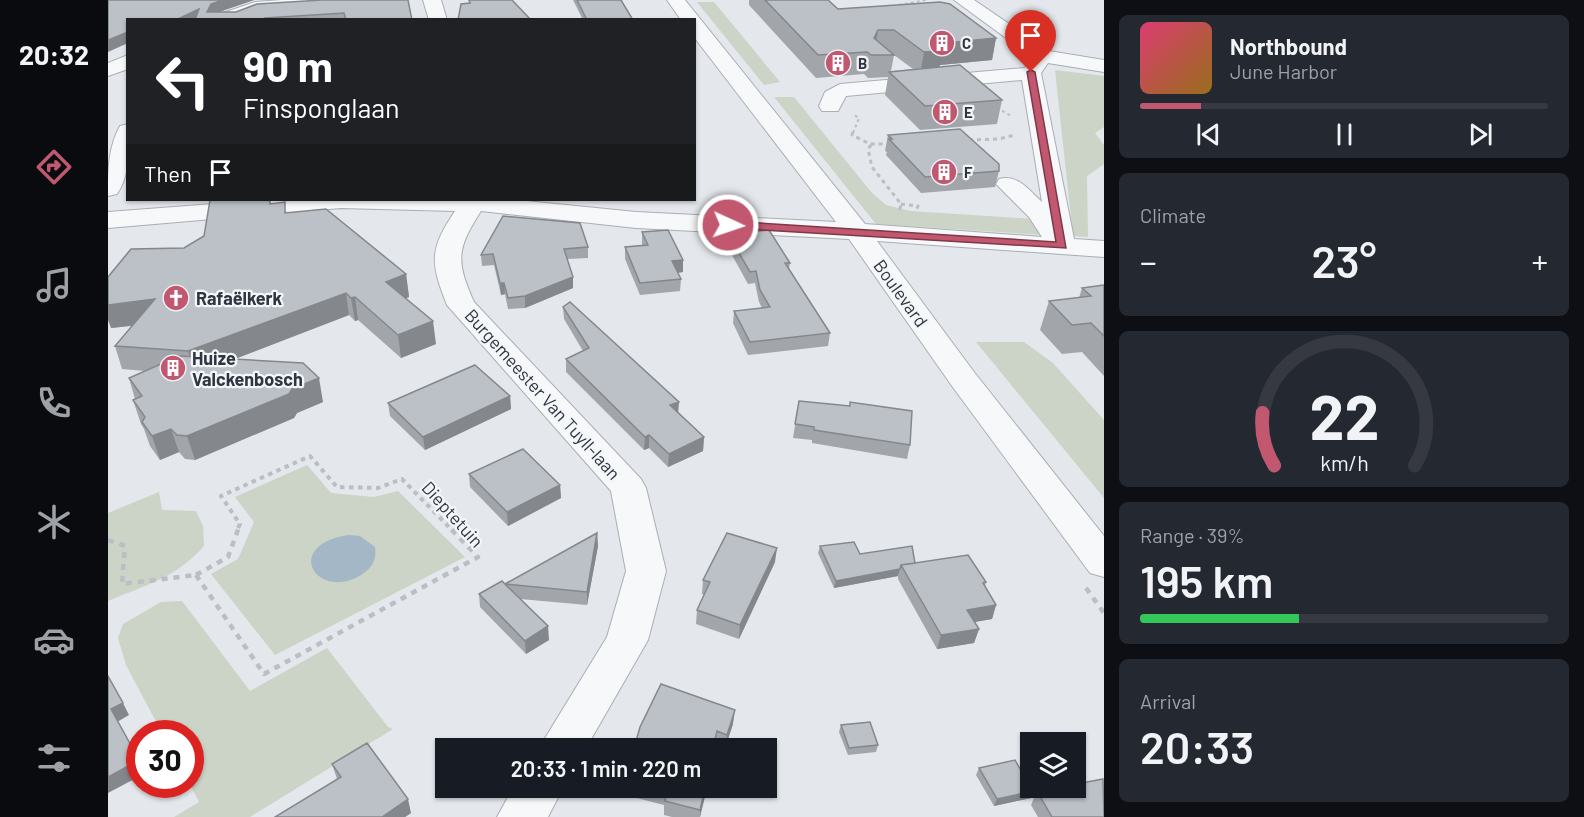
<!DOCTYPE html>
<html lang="en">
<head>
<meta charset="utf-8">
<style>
  body { margin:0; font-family:Barlow,sans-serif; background:#242831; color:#f1f3f6; height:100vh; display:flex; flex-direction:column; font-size:22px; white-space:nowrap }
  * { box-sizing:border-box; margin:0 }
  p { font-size:20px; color:#9ea1a6 }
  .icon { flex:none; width:33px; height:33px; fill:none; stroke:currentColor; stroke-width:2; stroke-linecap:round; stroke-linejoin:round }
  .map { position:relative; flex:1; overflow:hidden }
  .details { display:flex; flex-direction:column; gap:15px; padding:15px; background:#0d0f14; width:480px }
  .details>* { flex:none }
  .top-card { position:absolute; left:18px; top:18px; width:570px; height:183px; border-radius:0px; box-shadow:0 2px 4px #0004; background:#202124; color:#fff; overflow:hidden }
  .buttons { position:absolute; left:912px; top:732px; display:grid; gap:12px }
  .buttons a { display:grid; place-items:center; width:66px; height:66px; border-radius:0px; background:#171b24; box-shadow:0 2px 4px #0004; font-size:30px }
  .speed { position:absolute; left:18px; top:720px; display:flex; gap:12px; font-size:30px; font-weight:700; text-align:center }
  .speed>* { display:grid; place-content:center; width:78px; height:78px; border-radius:50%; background:#171b24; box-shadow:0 2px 4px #0004; line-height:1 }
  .speed .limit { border:9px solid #d22; background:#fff; color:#111 }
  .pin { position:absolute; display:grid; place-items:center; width:51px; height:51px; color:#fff; margin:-62px -26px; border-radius:50% 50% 50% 0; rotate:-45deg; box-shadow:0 0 6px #0007 }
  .pin .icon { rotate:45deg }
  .me { position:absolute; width:66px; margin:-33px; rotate:93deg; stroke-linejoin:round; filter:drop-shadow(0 0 4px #0008) }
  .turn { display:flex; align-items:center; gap:21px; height:126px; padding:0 18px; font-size:27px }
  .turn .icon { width:78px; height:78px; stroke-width:2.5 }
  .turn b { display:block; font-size:42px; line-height:51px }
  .then { display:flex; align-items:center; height:57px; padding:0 18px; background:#0003; gap:12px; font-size:22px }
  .big { font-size:45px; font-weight:600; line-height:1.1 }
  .details .tile { flex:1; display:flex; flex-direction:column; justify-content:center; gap:9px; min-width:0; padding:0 21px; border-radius:9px; background:#242831 }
  .details .dial { align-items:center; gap:0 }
  .dial svg { height:156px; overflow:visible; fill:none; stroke:#363941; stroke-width:7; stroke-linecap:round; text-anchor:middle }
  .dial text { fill:#f1f3f6; stroke:none }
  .song { display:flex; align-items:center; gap:18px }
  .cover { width:72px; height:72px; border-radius:9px; background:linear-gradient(135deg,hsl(340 70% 55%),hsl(40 70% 35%)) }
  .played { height:6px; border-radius:3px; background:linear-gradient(90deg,#c15870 15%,#363941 15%) }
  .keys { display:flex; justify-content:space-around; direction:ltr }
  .heat { display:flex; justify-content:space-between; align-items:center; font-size:33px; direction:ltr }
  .charge { height:9px; border-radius:4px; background:linear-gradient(90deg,#34c759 39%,#363941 0) }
  .trip { position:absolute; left:327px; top:738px; width:342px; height:60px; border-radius:0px; background:#171b24; box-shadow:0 2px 4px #0004; font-weight:600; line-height:60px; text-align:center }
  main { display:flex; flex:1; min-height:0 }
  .dock { display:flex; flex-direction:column; width:108px; justify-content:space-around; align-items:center; background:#090b0e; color:#9ea1a6 }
  .dock .icon { width:42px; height:42px }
  .dock .active { color:#c15870 }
  .dock b { font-size:27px; color:#f1f3f6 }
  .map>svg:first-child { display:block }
  .green { fill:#cbd4c6 }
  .water { fill:#a4b7c7 }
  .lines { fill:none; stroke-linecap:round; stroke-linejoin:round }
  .minor-casing { stroke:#aaaeb5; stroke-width:2 }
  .path-far3 { stroke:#bbbec2; stroke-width:2; stroke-dasharray:3 3; stroke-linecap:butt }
  .path-far2 { stroke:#bbbec2; stroke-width:3; stroke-dasharray:4 4; stroke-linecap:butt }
  .path-far1 { stroke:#bbbec2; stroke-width:4; stroke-dasharray:4.5 4.5; stroke-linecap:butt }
  .path { stroke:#bbbec2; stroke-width:4.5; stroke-dasharray:6 6; stroke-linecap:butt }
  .minor { fill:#f7f8f9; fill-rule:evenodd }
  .wall { fill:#a2a6ab; fill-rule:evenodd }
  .shaded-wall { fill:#84878b }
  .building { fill:#bcc1c7; stroke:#84878b; stroke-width:1.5 }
  .route { fill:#c15870; stroke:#7d3949; stroke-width:1.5 }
  .labels { text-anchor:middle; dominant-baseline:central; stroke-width:4.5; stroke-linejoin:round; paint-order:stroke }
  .far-poi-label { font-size:15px; font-weight:bold; fill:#2e3642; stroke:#f4f6f8; text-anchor:start }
  .street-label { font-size:18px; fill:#2e3642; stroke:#f4f6f8 }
  .poi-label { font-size:18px; font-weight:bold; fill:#2e3642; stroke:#f4f6f8; text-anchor:start }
</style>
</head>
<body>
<main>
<nav class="dock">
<b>20:32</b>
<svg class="icon active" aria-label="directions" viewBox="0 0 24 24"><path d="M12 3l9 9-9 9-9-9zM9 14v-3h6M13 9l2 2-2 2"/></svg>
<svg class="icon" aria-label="music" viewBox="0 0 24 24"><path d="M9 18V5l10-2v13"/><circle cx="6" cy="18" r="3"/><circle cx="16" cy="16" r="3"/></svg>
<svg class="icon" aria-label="phone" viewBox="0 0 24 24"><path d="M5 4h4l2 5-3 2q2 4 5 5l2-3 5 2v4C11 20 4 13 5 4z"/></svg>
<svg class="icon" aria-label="climate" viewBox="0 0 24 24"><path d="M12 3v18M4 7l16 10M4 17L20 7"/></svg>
<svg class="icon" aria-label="car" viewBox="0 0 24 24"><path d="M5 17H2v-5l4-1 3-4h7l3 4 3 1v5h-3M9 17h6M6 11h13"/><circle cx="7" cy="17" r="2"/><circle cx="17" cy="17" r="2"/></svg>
<svg class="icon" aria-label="filters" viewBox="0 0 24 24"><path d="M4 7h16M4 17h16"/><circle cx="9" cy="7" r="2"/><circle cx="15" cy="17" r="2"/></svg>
</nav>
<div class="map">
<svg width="996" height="817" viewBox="0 0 996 817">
  <rect width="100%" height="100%" fill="#e4e7eb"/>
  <path class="green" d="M589,2H606L672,82L656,85Z
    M947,70L996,76V127L987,133L996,145V164L979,176L980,237L965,236Z
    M666,97H686L764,193L778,205L802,211L927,219L936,235L768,224Z
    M868,342H916L945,363L996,420V498Z
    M199,465L223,493L266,497L290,491L357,557L167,655L103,574L130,559L146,522L127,497Z
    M51,492L54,510L88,511L95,526L96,546C68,578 38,585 0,601V513Z
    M74,601L142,691L219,648L280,727L285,729L142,817H66L91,802L82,785V734L54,733L18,665L10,638L15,624L53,602Z"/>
  <path class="water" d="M241,535L252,536L267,547C269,560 264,568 253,575C209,602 173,545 241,535Z"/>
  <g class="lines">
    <g class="minor-casing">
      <path id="minor" d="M174,0H264L255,5L150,12L130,20H103L106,16L147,2Z
        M315,0H333L339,20H321Z
        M559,0H577L757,224L934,237L921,217L888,184L891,179C910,174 921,190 934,202L914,80L738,96L730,111H714L711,106L717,92L732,84L917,68L924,57L846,0H866L941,51L996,60V72L940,63L933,73L966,239L996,241V257L769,241L866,372L996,536V577L982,573L844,386L741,239L528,228L373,211C348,250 348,261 366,302L533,479L538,488L558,571L540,640L478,748H431L499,637L518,571L503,491L339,305C322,262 321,250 347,211L233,208L0,228V212L159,200H408L528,212L728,222L586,37V20H573Z
        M20,55V69L0,76V63Z
        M20,124C20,148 23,174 9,194L0,196C0,172 0,147 12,126Z
        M405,788H455L440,817H389Z"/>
    </g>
    <path class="path-far3" d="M791,5L818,0
      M889,108L903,116
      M745,133L751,118L745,114"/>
    <path class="path-far2" d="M745,132L744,135L762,144H782
      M861,140L891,139L907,135
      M763,145L760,149L764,167L793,204L792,209L796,210
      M793,204L810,206L808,211"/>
    <path class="path-far1" d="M130,528L132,524L113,496L202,456L229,487L270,488L294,479L342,528"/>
    <path class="path" d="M0,540L17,546L14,584L88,575
      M88,575L156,674L370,557L341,527
      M88,575L120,557L131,527
      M978,588L996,613"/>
    <use href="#minor" class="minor"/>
  </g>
  <path class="wall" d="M0,0H146L111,12H128L149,4L304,20H20Z
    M465,0H513L525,20H475Z
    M641,0H720L730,9L888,38L884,60L832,65L831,67L894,100L889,124L812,130L777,95L780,77L760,78L756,74L708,78L641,5ZM786,55L805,69L783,71Z
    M780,135L891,171L887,187L813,193L778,155L779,152L777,151Z
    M164,203L179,212L298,274L301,297L298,298L328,344L293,358L250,320L247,321L241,315L127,359L215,402L189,413L186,418L87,460L77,459L71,452L52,460L42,446L36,429L33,424L25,400L27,399L21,378L37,371L14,369L7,346L24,326L3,328L76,248L96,236Z
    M534,232L575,260V272L570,273L573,279L572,291L532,295L517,259V247L534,245Z
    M620,234L682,263L681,269L722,333L720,346L640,355L625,323L626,311L654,308L651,302L647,283L640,284L619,246Z
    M480,247V258L459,259L465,288L417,308L400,309L397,294L393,295L386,265L374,266L373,255Z
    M996,285V376L974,352L954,354L932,330L941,301L971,298L974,288Z
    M455,307L570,412L596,437L595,451L560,467L541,448L536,450L458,372V359L475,351L456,319Z
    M402,396L403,409L317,450L282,416L280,403Z
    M691,401L802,445L799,459L704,443V440L685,438Z
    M361,474L452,485L453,498L400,526L362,487Z
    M489,533L490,546L479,605L412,599L441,640L418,654L372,607L371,594L397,584Z
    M712,546L752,554L807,563L878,582L877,586L888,605L884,619L866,622L871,629L866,643L829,649L790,579V576L726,588L710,553Z
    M667,562L631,639L588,624L589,610L596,595L594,594L595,580Z
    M625,724L617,748L608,745L532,727Z
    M733,725L770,745L768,752L740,755L731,732Z
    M224,764L303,813L297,817H167L229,779Z
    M871,768L923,798L886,806L868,775Z
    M517,788H599L592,817H564L556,815V805L517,795Z
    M929,791L996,817H930L923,805Z"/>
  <path class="shaded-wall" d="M115,0H146L105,14L99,12L103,4Z
    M91,9V20H68Z
    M770,30L767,52L766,38Z
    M20,32V43L0,52V40Z
    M888,38L884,60L832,65L830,73L812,75L816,52L826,44Z
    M575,260V272L564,273V261Z
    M298,274L301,297L282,304L278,282Z
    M465,277V288L417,308V296Z
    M392,283H396L397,294L393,295Z
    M238,293L241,315L87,374L80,351Z
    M247,297L250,320L247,321L243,298Z
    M47,299L53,322L3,328L0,320V305Z
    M325,321L328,344L293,358L290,335Z
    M211,378L215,402L189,413L186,418L87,460L79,436L184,389Z
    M402,396L403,409L317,450L315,437Z
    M571,402L570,415L562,405Z
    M63,429L71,452L52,460L44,436Z
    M541,435V448L536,450L537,437Z
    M596,437L595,451L560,467L561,454Z
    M452,485L453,498L400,526L399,512Z
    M489,533L490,546L479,605V592Z
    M669,548L667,562L631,639L632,625Z
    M792,569L790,576L726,588L728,581Z
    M888,605L884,619L855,624L859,610Z
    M440,626L441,640L418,654L417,641Z
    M871,629L866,643L829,649L833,635Z
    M15,703L21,715L9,722L3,709Z
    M627,710L625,724L617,748L619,735Z
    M31,760L32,776L0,793V777Z
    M597,788H599L592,817V810Z
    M926,791L923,798L886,806L889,799Z
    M300,799L303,813L297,817H274Z"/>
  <path class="building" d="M0,0H115L103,4L99,12H128L149,4L214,0H300L304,20H238L236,13L157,18L154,20H87L91,9L68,20H20V32L0,40Z
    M361,0H404L423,20H350L353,4L362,3Z
    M469,0H513L525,20H479Z
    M657,0H720L730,9L832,2L842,4L888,38L826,44L834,51L816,52L786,30H770L766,38L786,55H763L759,52L710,55Z
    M852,65L894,100L817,106L781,72Z
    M852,129L891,164V171L817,177L781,139H784L780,135Z
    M102,200H162V204L177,202V213L218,209L298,274L278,282L325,321L290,335L247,297L243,298L238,293L80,351L7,346L47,299L0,305V277L23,249L76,248L96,236Z
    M395,216L472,223L480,247L456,249L465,277L417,296L400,298L396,283H392L385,254L373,255Z
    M560,230L575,260L564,261L573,279L532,283L517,247L540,245L534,232Z
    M661,230L682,263H677L722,333L642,342L626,311L662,307L652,290L648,271L642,272L620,234Z
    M996,285V336L983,323L964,325L941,301L983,296L974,288Z
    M462,302L571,402L562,405L596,437L561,454L541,435L537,437L458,359L481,348L455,307Z
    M71,356L195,363L211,378L184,389L181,394L79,436L69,435L63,429L44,436L34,422L37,417L25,400L34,396L21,378Z
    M367,365L402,396L315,437L280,403Z
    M691,401L742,406V402L804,411L802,445L706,430V427L687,424Z
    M415,449L452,485L399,512L361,474Z
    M489,533L479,592L397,584L440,626L417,641L371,594L394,581L397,584Z
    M619,533L669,548L632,625L589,610L602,582L595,580Z
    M746,542L752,554L804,546L807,563L793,565L792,569L728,581L712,546Z
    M860,555L878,582L875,583L888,605L859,610L871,629L833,635L793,565Z
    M0,676L15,703L3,709L31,760L0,777Z
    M553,684L627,710L619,735L609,731L605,748H526L532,727Z
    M762,722L770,745L741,748L733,725Z
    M259,743L300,799L274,817H167L233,777L224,764Z
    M907,760L922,786V788H924L926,791L889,799L871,768Z
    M995,779L996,817H944L929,791L949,788H968V784Z
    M543,788H597L592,810L557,801L559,791Z"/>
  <path class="route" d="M923,70L927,72L958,248L620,228L615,225L620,221L948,242L919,72Z"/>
  <defs>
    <g id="building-disc" transform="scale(1.35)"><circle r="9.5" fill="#c15870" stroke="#f4f6f8"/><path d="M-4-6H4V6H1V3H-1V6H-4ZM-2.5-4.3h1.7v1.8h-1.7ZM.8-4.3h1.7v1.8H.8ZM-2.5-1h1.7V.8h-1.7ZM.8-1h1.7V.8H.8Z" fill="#fff"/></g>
    <g id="church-disc" transform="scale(1.35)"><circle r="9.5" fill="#c15870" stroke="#f4f6f8"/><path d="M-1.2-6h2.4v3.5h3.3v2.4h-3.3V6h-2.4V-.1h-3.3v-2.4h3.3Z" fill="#fff"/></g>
  </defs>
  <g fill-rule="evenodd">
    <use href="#building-disc" x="834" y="43"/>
    <use href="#building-disc" x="730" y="63"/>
    <use href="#building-disc" x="837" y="112"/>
    <use href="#building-disc" x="836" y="172"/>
    <use href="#church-disc" x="68" y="298"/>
    <use href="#building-disc" x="65" y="368"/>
  </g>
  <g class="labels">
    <g class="far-poi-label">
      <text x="854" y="43">C</text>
      <text x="750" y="63">B</text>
      <text x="856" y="112">E</text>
      <text x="856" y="172">F</text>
    </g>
    <g class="street-label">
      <text transform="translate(793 293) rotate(54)">Boulevard</text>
      <text transform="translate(435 394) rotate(48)">Burgemeester Van Tuyll-laan</text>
      <text transform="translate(345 514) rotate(48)">Dieptetuin</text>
    </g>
    <g class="poi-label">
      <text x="88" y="298">Rafaëlkerk</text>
      <text x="84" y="358">Huize<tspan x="84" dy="21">Valckenbosch</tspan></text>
    </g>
  </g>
</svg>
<div class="buttons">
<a><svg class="icon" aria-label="layers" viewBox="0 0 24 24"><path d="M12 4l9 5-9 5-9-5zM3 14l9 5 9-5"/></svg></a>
</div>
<div class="speed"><div class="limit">30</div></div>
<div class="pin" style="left:923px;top:72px;background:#d93025"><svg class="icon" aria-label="arrive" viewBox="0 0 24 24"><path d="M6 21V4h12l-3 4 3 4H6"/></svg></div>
<svg class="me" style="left:620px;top:225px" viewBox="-20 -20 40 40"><circle r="17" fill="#c15870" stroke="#fff" stroke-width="3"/><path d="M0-11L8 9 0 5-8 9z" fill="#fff"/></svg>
<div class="trip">20:33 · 1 min · 220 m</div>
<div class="top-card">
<div class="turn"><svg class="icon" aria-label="left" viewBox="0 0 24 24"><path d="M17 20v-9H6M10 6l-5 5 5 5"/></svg><div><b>90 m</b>Finsponglaan</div></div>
<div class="then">Then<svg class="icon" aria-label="arrive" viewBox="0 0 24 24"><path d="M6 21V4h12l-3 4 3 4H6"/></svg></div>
</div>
</div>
<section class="details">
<div class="tile">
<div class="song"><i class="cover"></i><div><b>Northbound</b><p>June Harbor</p></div></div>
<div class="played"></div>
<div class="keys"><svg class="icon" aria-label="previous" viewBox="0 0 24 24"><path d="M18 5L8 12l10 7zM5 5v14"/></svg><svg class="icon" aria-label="pause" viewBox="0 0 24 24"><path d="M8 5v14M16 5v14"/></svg><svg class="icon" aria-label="next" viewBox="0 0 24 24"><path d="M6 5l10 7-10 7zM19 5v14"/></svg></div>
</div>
<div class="tile"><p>Climate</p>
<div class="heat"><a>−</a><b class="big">23°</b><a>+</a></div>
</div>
<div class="tile dial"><svg viewBox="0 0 100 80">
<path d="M14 69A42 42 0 1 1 86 69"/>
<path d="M14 69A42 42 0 0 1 8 42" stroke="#c15870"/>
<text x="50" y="56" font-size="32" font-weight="700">22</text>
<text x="50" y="72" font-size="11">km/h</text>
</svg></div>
<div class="tile"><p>Range · 39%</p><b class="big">195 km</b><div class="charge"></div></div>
<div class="tile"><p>Arrival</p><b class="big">20:33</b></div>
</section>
</main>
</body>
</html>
